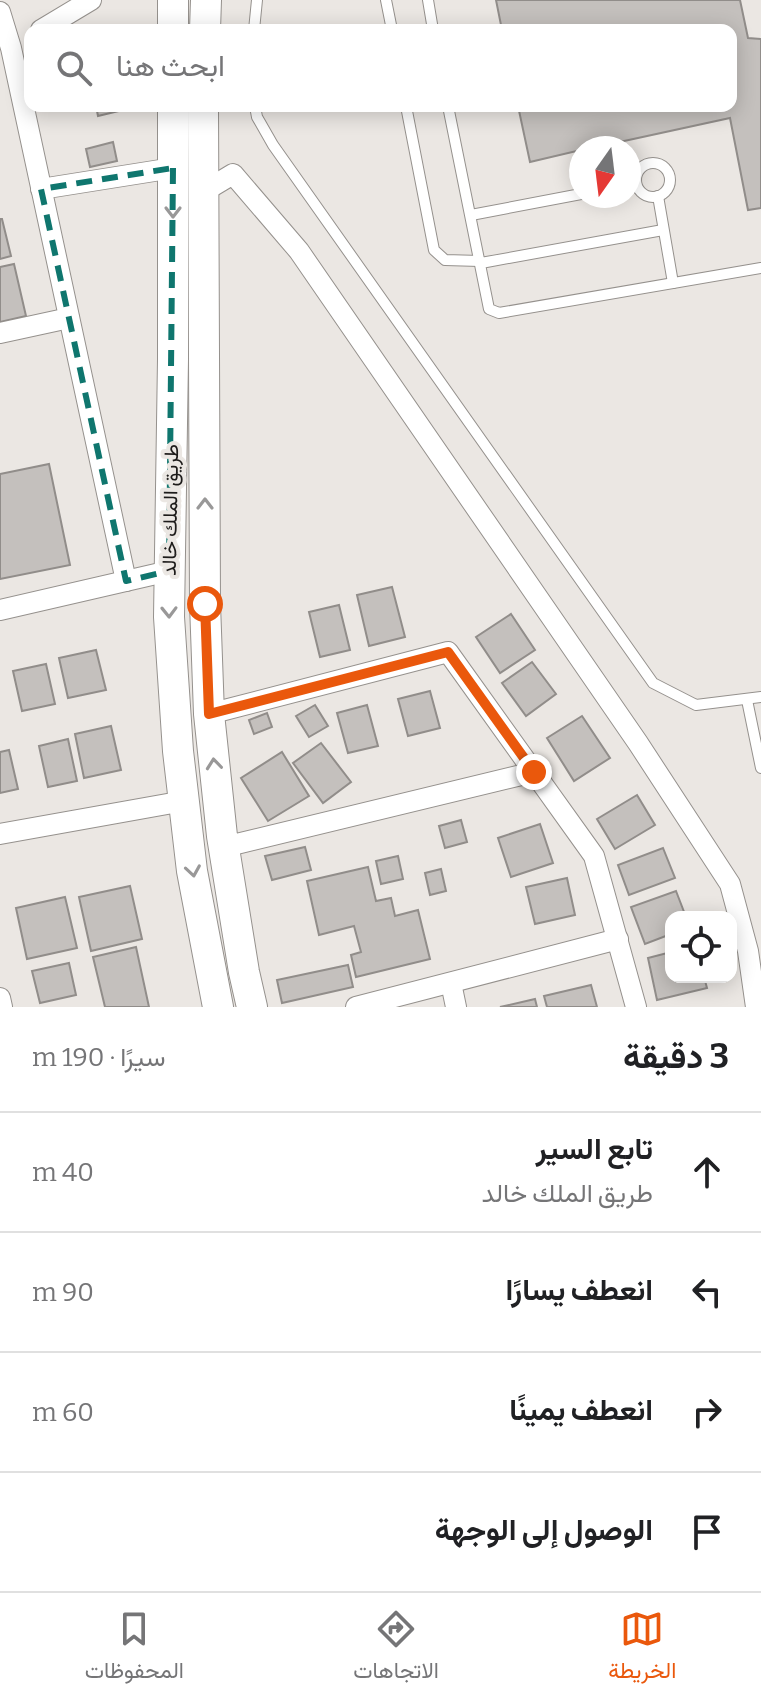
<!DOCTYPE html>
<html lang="ar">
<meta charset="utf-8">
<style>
body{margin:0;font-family:Bitter,Vazirmatn,serif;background:#f6f6f6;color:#202124;direction:rtl}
.controls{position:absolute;right:24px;bottom:24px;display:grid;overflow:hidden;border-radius:16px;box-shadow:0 4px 20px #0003}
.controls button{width:72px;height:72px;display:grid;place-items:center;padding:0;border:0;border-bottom:2px solid #e0e0e0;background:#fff;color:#202124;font:40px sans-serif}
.compass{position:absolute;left:569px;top:136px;width:72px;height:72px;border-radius:50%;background:#fff;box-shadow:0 4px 20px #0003;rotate:194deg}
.stop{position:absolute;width:24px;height:24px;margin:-18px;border:6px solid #ea580c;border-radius:50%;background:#fff}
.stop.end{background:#ea580c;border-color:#fff;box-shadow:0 2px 8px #0008}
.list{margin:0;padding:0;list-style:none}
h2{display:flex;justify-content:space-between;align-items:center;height:104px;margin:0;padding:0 32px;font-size:34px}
h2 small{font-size:26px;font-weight:400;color:#757577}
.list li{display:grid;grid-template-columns:52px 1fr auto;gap:24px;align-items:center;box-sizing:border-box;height:120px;padding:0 32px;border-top:2px solid #e0e0e0}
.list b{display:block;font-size:30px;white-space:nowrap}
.list p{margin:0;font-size:26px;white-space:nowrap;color:#757577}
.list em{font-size:26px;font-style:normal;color:#757577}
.icon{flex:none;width:44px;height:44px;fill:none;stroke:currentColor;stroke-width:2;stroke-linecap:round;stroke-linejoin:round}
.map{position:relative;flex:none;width:761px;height:1007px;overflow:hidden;direction:ltr}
.search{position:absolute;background:#fff;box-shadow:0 4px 20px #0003;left:24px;right:24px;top:24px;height:88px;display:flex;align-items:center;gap:20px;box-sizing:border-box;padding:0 28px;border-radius:16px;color:#757577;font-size:30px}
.sheet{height:584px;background:#fff}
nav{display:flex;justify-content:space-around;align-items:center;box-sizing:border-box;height:112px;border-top:2px solid #e0e0e0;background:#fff;font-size:22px;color:#757577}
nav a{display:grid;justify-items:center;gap:4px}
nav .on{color:#ea580c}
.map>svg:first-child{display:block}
</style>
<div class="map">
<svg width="761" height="1007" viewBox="0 0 761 1007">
<rect width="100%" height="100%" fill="#ebe7e3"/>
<g fill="#c4c0bd" stroke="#918d8a" stroke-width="2">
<path d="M496,0H740L748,38L761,39V208L748,210L730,118L592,148H581V150L530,162L518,106H731V30H502Z"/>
<path d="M96,106H126L127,109L98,116Z"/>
<path d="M113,142L117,161L90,167L86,149Z"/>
<path d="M0,219H2L11,256L0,259Z"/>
<path d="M14,264L26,316L0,322V267Z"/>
<path d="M49,464L70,565L0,579V474Z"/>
<path d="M392,587L405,637L369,646L357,595Z"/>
<path d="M339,605L350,650L320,657L309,612Z"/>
<path d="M511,614L535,650L500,673L476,637Z"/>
<path d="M96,650L106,690L68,698L59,658Z"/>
<path d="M532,662L556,694L526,716L502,683Z"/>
<path d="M46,664L55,704L22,711L13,671Z"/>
<path d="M430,691L440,728L408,736L398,699Z"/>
<path d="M315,705L328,726L309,737L296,716Z"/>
<path d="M367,705L378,746L348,753L337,713Z"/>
<path d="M267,713L272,727L254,734L249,720Z"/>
<path d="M582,716L610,758L574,781L547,738Z"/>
<path d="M111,726L121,770L84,778L75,734Z"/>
<path d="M68,739L77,781L48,787L39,746Z"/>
<path d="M321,743L351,782L323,803L293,763Z"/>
<path d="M9,750L18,789L0,793V752Z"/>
<path d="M282,752L309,796L268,821L241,778Z"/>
<path d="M637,795L655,825L615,849L597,819Z"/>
<path d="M461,820L467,842L445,848L439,826Z"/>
<path d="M540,824L553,863L511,877L498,838Z"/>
<path d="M305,847L311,870L272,880L265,856Z"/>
<path d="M663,848L675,878L629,895L618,865Z"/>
<path d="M398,856L403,879L381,884L376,861Z"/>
<path d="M368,867L376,901L391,898L395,916L418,910L430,959L356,977L351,955L361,952L354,926L319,935L307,881Z"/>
<path d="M441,869L446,891L430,895L425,873Z"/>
<path d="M567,878L575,915L535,924L526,887Z"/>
<path d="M130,886L142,939L91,951L79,897Z"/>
<path d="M676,891L686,917H671V934L645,944L631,907Z"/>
<path d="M65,897L77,948L27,959L16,908Z"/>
<path d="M136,947L149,1007H105L93,957Z"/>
<path d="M671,952V977H704L707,988L657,1000L648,958Z"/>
<path d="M69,963L76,995L40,1003L32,971Z"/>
<path d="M348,965L353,987L282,1003L277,980Z"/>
<path d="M591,985L597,1007H547L544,996Z"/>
<path d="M535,999L537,1007H500Z"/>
</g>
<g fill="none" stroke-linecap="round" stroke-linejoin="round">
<g stroke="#95918d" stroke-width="12">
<g id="lane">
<path d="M386,0L392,30"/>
<path d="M428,0L433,30"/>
<path d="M254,30L257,0"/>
<path d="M255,106L257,117L273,145L653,683L696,705L761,697"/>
<path d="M406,106L434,250L445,260L480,261"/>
<path d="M448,106L489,309L499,313L761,268"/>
<circle cx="653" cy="180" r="17"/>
<path d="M658,196L673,283"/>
<path d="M471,215L581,194"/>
<path d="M481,263L663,230"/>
<path d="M747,700L761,768"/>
</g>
</g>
<g stroke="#95918d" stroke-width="22">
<g id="street">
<path d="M0,12L11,48L126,581"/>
<path d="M41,30L91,0"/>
<path d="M41,189L173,168"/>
<path d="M203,192L233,174L299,251L638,743L730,884L748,951L756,1007"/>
<path d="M0,333L69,318"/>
<path d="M0,610L169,571"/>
<path d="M209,714L448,652L594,856L636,1007"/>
<path d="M0,834L184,801"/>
<path d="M224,847L534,772"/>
<path d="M451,983L456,1007"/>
<path d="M0,998L2,1007"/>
<path d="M356,1007L618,939"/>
</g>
</g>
<g stroke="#95918d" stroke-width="32">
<g id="secondary">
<path d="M173,30V0"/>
<path d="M205,30L206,0"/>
<path d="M173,106V359L169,617L178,751L192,871L218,1007"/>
<path d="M203,106L205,604L209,714L222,836L244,972L252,1007"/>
</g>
</g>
<use href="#lane" stroke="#fff" stroke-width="10"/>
<use href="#street" stroke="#fff" stroke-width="20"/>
<use href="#secondary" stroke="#fff" stroke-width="30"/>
</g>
<defs><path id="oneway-chevron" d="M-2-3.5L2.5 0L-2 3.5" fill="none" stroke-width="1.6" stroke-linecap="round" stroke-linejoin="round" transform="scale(2)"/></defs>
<g stroke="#999898">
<use href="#oneway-chevron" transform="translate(173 212) rotate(90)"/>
<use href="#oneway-chevron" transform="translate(205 504) rotate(-90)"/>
<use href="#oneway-chevron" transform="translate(169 612) rotate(89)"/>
<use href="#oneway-chevron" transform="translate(214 764) rotate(-96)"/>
<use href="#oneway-chevron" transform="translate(193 871) rotate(81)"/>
</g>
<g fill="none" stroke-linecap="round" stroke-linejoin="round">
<path stroke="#ea580c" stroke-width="10" d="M205,604L209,714L448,652L534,772"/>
</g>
<path fill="none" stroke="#0f766e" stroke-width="6" stroke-dasharray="16 10" stroke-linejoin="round" d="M173,168L169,571L126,581L41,189Z"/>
<g text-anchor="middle" stroke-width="8" stroke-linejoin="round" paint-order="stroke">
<g font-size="20" fill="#1d1b1a" stroke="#ebe7e3">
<text transform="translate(170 510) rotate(-89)" y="7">طريق الملك خالد</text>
</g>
</g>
</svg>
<div class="controls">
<button><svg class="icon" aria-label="locate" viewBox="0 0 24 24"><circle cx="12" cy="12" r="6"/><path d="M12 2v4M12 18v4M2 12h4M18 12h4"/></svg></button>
</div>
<svg class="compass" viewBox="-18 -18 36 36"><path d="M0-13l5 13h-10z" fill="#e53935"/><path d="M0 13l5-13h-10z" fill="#757577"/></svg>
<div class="stop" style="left:205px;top:604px"></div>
<div class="stop end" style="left:534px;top:772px"></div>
<div class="search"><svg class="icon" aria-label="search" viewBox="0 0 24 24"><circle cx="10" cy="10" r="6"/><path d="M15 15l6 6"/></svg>ابحث هنا</div>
</div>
<section class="sheet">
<h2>3 دقيقة<small>سيرًا · 190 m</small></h2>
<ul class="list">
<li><svg class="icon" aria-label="ahead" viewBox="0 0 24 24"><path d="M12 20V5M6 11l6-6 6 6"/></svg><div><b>تابع السير</b><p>طريق الملك خالد</p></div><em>40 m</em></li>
<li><svg class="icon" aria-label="left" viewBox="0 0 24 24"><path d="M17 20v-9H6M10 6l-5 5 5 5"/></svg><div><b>انعطف يسارًا</b></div><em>90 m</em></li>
<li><svg class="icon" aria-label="right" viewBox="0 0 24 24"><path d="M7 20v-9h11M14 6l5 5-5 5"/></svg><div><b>انعطف يمينًا</b></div><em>60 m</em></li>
<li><svg class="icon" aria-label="arrive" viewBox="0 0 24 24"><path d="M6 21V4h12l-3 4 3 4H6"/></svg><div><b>الوصول إلى الوجهة</b></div></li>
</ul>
</section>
<nav>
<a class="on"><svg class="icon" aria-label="map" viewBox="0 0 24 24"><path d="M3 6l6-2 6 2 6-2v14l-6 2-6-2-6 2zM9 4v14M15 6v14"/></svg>الخريطة</a>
<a><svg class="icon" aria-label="directions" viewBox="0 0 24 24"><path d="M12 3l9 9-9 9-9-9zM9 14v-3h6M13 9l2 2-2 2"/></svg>الاتجاهات</a>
<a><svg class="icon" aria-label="saved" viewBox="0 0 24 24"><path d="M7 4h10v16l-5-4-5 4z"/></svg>المحفوظات</a>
</nav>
